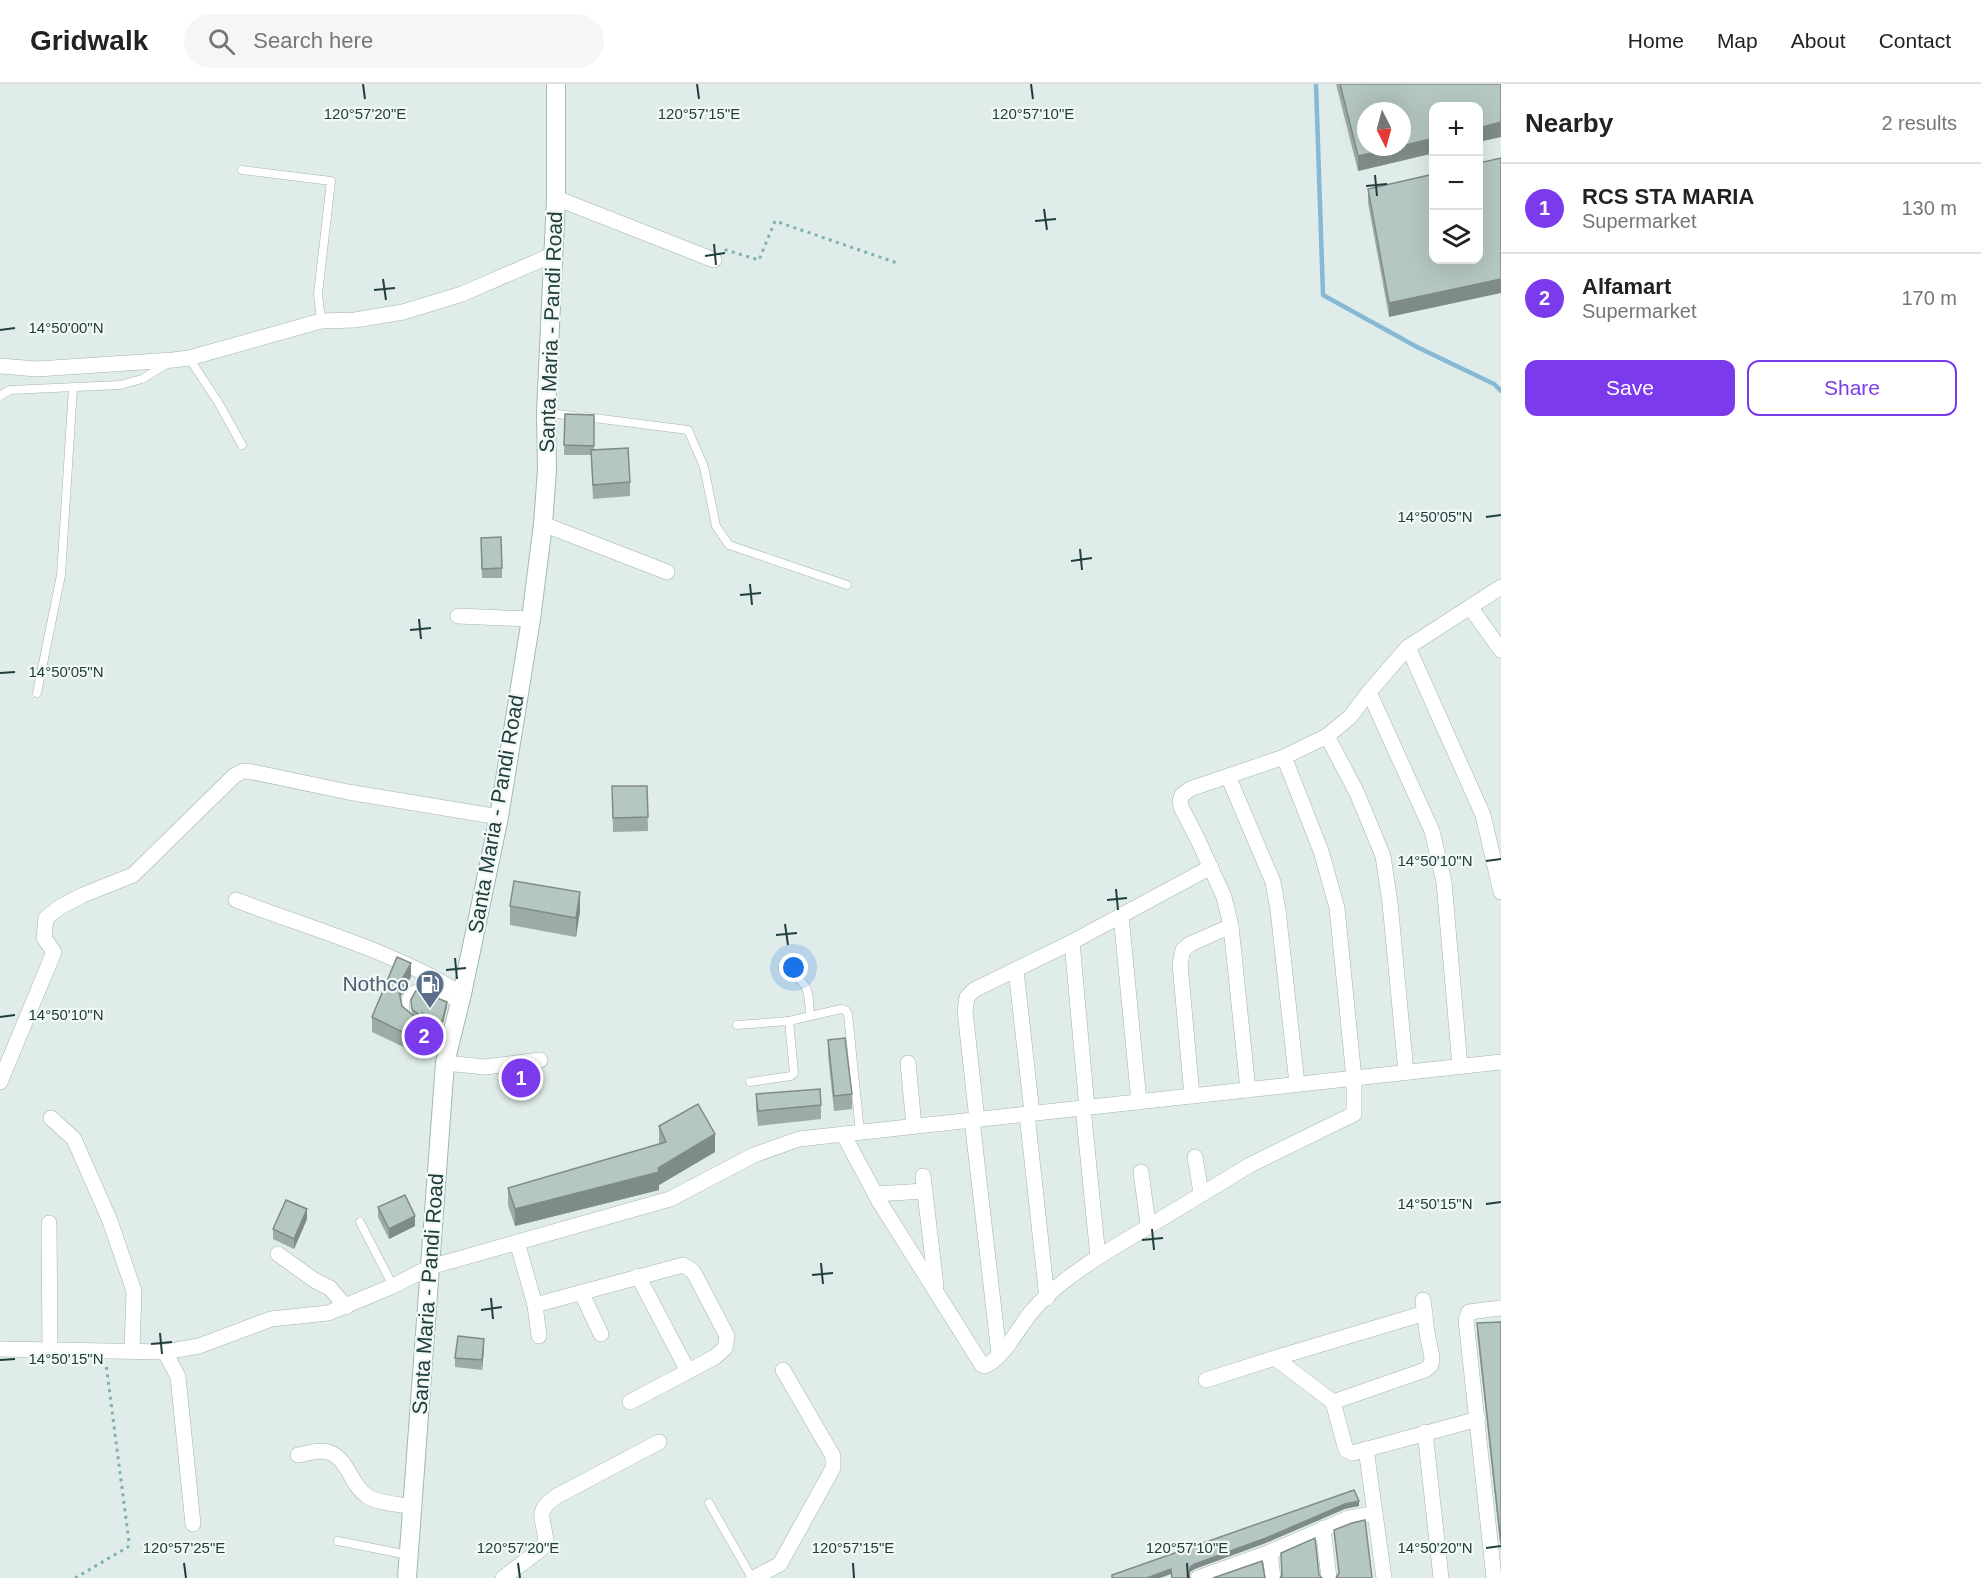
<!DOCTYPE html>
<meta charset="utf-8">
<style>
body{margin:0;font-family:Arial,sans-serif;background:#f6f6f6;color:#222}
.controls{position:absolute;right:18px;top:18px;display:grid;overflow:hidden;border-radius:12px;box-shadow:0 6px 24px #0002}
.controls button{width:54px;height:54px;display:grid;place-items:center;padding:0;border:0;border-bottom:2px solid #e0e0e0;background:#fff;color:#222;font:30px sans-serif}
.compass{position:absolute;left:1357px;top:18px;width:54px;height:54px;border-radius:50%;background:#fff;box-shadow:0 6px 24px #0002;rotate:174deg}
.you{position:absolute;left:794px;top:884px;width:21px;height:21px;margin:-15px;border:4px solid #fff;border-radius:50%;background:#1a73e8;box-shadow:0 0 0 9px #1a73e833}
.badge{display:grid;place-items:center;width:39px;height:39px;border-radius:50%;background:#7c3aed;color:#fff;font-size:20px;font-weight:700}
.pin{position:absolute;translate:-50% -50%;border:3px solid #fff;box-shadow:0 2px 6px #0006}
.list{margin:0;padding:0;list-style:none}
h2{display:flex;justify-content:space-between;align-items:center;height:78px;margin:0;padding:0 24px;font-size:26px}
h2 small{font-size:20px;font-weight:400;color:#767676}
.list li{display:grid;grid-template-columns:39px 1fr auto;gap:18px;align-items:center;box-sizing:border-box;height:90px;padding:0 24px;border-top:2px solid #e0e0e0}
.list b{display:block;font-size:22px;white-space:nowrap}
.list p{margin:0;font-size:20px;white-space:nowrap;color:#767676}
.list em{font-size:20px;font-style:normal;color:#767676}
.actions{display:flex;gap:12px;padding:18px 24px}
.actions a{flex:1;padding:14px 0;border:2px solid #7c3aed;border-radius:12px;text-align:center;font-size:21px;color:#7c3aed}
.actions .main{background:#7c3aed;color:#fff}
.icon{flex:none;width:33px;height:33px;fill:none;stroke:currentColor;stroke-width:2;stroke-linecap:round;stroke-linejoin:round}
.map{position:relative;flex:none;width:1501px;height:1494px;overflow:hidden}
header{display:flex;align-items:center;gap:36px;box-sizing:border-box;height:84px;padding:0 30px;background:#fff;border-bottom:2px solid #e0e0e0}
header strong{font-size:28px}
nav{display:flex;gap:33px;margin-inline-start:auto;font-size:21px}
.search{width:420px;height:54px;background:#f6f6f6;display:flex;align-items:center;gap:15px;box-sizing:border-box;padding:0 21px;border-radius:33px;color:#767676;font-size:22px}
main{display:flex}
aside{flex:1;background:#fff}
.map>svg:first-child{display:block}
</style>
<header>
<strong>Gridwalk</strong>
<div class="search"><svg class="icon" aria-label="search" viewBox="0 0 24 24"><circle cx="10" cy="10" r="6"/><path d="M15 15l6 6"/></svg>Search here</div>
<nav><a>Home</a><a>Map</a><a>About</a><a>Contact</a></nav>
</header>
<main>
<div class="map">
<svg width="1501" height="1494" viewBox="0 0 1501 1494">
<rect width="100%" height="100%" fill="#e0ece9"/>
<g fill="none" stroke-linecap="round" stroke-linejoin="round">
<path stroke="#85b9d5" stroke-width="4.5" d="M1316,0L1323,211L1417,263L1494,300L1501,307"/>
<g stroke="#a3b4b1" stroke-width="9">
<g id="service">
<path d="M242,86L331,97L318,210L321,237"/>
<path d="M189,274L218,318L242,361"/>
<path d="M0,312L10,306L120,301L142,295L167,280"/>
<path d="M548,329L574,332"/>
<path d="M586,333L688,346L704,383L716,442L729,461L847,501"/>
<path d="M37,609L61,491L73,304"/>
<path d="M783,884C808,897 809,905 810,932"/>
<path d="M737,941L789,937L841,925L845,926L848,930L860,1048"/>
<path d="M448,963L407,934C404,927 404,922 406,915C416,891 444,913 459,921"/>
<path d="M750,998L791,992L794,989L789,937"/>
<path d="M360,1138L393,1202"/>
<path d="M709,1419L752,1494"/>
<path d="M338,1457L408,1471"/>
</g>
</g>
<g stroke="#a3b4b1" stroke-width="16">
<g id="minor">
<path d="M556,114L714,176"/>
<path d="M0,282L37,285L173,276L189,274L321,237L355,236L403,228L462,210L552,171"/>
<path d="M543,440L667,488"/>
<path d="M1470,523L1501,566"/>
<path d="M458,532L531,535"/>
<path d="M1408,563L1483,731L1501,808"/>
<path d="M1369,608L1432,747L1444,798L1460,982"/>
<path d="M1327,652L1357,709L1383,772L1390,819L1406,988"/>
<path d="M1228,692L1273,798L1278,826L1297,1000"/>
<path d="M236,816C312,845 393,867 462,910"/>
<path d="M1121,831L1139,1018"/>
<path d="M1072,858L1087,1024"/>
<path d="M1016,886L1032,1029"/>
<path d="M445,979L485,983L540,976"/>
<path d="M908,979L914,1042"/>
<path d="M0,998L54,868L44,854L46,834L60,823L83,811L133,791L234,692L243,687L253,688L348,708L499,733"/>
<path d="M1248,1006L1231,842L1224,813L1198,756L1181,723L1180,717L1182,711L1190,705L1284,673L1327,652L1350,633L1369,608L1408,563L1501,503"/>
<path d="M1192,1012L1180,880L1183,866L1190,860L1231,842"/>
<path d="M1083,1024L1098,1173"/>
<path d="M1027,1030L1047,1214"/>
<path d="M51,1034L74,1055L110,1137L134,1207L132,1266"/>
<path d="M972,1036L999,1270"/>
<path d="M977,1036L965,927L967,913L974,906L1072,858L1211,783"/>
<path d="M843,1050L879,1117L982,1281L985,1282C1005,1273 1019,1242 1033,1226C1051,1205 1076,1188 1098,1173L1250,1081L1354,1030V994L1337,824L1321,767L1284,673"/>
<path d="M1195,1073L1201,1109"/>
<path d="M1141,1088L1148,1141"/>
<path d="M923,1092L936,1202"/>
<path d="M875,1110L925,1107"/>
<path d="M49,1139L50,1265"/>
<path d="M517,1158L535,1221L539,1252"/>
<path d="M278,1170L314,1196L330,1204L346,1223"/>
<path d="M638,1192L688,1287"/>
<path d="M581,1208L601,1250"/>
<path d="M535,1221L683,1181L693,1187L727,1252L725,1264L715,1273L630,1318"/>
<path d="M0,1265L165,1268L199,1262L271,1235L328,1229L393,1202L430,1183L670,1115L754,1071L799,1055L1501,978"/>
<path d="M165,1268L178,1293L193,1440"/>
<path d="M1275,1274L1425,1229"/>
<path d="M1206,1296L1275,1274L1333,1318L1346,1366L1353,1369L1478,1335"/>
<path d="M1333,1318L1425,1286L1431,1281L1432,1273L1427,1249L1423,1216"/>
<path d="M1425,1348L1441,1494"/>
<path d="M1366,1365L1384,1494"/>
<path d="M298,1371C305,1370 314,1367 321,1367C348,1368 348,1399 367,1412C380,1420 399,1420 414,1423"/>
<path d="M1323,1444L1329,1494"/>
<path d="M1270,1468L1273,1494"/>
<path d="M503,1494L541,1465L546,1456C543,1432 534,1428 557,1412L659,1358"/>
<path d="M754,1494L780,1480L833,1384V1372L783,1286"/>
<path d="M1198,1494L1270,1468L1349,1434L1375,1429"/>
<path d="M1494,1494L1466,1236L1469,1228L1501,1224"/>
</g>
</g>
<g stroke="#9eb9b4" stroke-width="20">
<path id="secondary" d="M407,1494L445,979L462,910L499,733L531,535L543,440L547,386L546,328L556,114V0"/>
</g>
<g stroke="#7fb2ac" stroke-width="3" stroke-dasharray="3 4.5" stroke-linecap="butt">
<path d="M725,167L726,166L759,176L775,137L900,180"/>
<path d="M75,1494L128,1463L129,1458L106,1280"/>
</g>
<use href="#service" stroke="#fff" stroke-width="8"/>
<use href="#minor" stroke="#fff" stroke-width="15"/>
<use href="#secondary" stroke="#fff" stroke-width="18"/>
</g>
<g fill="#9caba8">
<path d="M1336,0H1501L1434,22V69L1358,87Z"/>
<path d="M1501,74L1389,233L1368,119V105Z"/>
<path d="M565,330L594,331V366L630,398V412L593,415L591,371H564Z"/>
<path d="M481,454L502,484V494H482Z"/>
<path d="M612,702H647L648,747L613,748Z"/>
<path d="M510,822L580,827L576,853L510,841Z"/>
<path d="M411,893L400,914L402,922L416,948L410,966L372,948V933Z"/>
<path d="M411,916L447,923L442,943L422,934L421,937L412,930Z"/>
<path d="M828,956L852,1010V1025L834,1027L828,971Z"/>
<path d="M756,1010L821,1021V1035L758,1042L756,1025Z"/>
<path d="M659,1042L715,1068L659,1101V1106L515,1142L508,1121V1104L659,1060Z"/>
<path d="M378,1123L415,1142L389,1155L378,1133Z"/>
<path d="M307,1135L294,1165L273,1155V1145Z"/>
<path d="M1501,1238V1468L1477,1248V1239Z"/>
<path d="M484,1265L482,1286L455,1283V1274Z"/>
</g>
<g fill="#7f8b88">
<path d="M1501,38V53L1479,58V44Z"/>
<path d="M1434,54V69L1358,87V72L1397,63H1402V62Z"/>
<path d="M1501,195V209L1389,233V219Z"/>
<path d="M580,808V827L576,853V834Z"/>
<path d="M411,879V893L400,913L399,922V908L400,899Z"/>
<path d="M447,918V923L442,943V938Z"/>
<path d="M416,934V948L410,966V952Z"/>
<path d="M715,1050V1068L659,1101V1106L515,1142V1125L658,1084Z"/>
<path d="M307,1125V1135L294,1165V1155Z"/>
<path d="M415,1132V1142L389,1155V1145Z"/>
<path d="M484,1255V1265L482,1286V1276Z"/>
<path d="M1359,1417V1422L1345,1425L1266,1459L1195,1485L1190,1488L1189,1494L1190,1483L1195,1480L1345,1420Z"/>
<path d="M1171,1485V1490L1160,1494H1147Z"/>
</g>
<g fill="#b5c7c3" stroke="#7f8b88" stroke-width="1.5">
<path d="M1340,0H1501V38L1479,44V22H1434V54L1402,62V27H1366V63H1397L1358,72Z"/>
<path d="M1501,74V195L1389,219L1368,105L1434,90V176H1479V79Z"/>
<path d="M565,330L594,331V362L564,361Z"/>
<path d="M628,364L630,398L593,401L591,366Z"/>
<path d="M501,453L502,484L482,485L481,454Z"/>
<path d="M612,702H647L648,733L613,734Z"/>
<path d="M514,797L580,808L576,834L510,822Z"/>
<path d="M397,873L411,879L400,899L399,908L402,922L416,934L410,952L372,933Z"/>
<path d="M417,906L447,918L442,938L422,929L421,932L412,925L411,916L415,908Z"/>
<path d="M845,954L852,1010L834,1012L828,956Z"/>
<path d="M820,1005L821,1021L758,1027L756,1010Z"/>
<path d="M698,1020L715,1050L658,1084L659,1088L515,1125L508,1104L666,1058L659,1042Z"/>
<path d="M405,1111L415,1132L389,1145L378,1123Z"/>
<path d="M286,1116L307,1125L294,1155L273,1145Z"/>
<path d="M1501,1238V1460L1477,1239Z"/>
<path d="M458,1252L484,1255L482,1276L455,1274Z"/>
<path d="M1354,1406L1359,1417L1345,1420L1266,1454L1195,1480L1190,1483L1189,1492L1190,1494H1172L1171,1485L1147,1494H1112V1491Z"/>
<path d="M1365,1436L1372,1494H1336L1339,1489L1334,1446L1352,1439Z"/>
<path d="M1315,1454L1319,1491L1322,1494H1280L1282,1492L1281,1469Z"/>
<path d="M1262,1477L1265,1494H1213Z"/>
</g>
<path fill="none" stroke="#203e3b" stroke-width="2" d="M363,0L365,15M697,0L699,15M1031,0L1033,15M1375,91L1377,112M1366,102L1387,100M1044,125L1047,146M1035,137L1056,135M714,160L716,181M705,172L725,169M383,195L386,216M374,206L395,204M0,246L15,244M1486,433L1501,431M1080,465L1082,486M1071,477L1092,474M750,500L752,521M740,511L761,509M419,535L421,555M410,546L431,544M0,589L15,588M1486,777L1501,775M1116,805L1118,826M1107,816L1127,814M785,840L788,861M776,851L797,849M455,874L457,895M446,886L466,884M0,933L15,931M1486,1120L1501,1118M1152,1145L1154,1166M1142,1156L1163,1154M821,1179L823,1200M812,1191L833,1189M491,1214L493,1235M481,1226L502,1223M160,1249L162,1270M151,1260L172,1258M0,1276L15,1275M1486,1464L1501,1462M184,1479L186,1494M518,1479L520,1494M853,1479L854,1494M1187,1479L1188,1494"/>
<defs>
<g id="fuel-pin" transform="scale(1.5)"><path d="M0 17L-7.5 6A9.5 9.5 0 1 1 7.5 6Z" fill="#5c6f8a" stroke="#f1f8f6"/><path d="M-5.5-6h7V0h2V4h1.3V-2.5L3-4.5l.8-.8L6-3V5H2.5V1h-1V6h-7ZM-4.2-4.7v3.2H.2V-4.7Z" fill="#fff"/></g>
</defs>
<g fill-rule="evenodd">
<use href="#fuel-pin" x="430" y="900"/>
</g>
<g text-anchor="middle" stroke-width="4.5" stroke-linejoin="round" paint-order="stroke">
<g font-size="21" fill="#203e3b" stroke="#f1f8f6">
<text transform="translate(551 248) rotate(-88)" y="7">Santa Maria - Pandi Road</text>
<text transform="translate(496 730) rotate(-80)" y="7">Santa Maria - Pandi Road</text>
<text transform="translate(428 1210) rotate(-86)" y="7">Santa Maria - Pandi Road</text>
</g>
<g font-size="21" fill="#4e5e75" stroke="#f1f8f6" text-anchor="end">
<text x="409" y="907">Nothco</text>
</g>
</g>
<g font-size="15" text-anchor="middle" fill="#203e3b" stroke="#f1f8f6" stroke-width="4.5" stroke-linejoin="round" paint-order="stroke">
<text x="365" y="35">120°57'20"E</text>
<text x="699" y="35">120°57'15"E</text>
<text x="1033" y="35">120°57'10"E</text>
<text x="66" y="249">14°50'00"N</text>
<text x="1435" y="438">14°50'05"N</text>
<text x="66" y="593">14°50'05"N</text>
<text x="1435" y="782">14°50'10"N</text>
<text x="66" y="936">14°50'10"N</text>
<text x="1435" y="1125">14°50'15"N</text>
<text x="66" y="1280">14°50'15"N</text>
<text x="1435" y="1469">14°50'20"N</text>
<text x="184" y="1469">120°57'25"E</text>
<text x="518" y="1469">120°57'20"E</text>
<text x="853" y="1469">120°57'15"E</text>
<text x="1187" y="1469">120°57'10"E</text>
</g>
</svg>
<div class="controls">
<button>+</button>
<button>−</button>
<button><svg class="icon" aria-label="layers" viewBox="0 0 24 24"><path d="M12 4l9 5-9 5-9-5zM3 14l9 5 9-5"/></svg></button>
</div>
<svg class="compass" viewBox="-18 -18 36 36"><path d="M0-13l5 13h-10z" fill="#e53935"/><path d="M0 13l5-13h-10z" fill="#767676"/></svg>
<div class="you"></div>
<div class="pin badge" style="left:521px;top:994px">1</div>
<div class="pin badge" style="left:424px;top:952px">2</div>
</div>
<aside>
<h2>Nearby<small>2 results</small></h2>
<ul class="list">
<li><span class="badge">1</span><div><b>RCS STA MARIA</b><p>Supermarket</p></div><em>130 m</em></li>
<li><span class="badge">2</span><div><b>Alfamart</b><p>Supermarket</p></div><em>170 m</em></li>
</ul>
<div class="actions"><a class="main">Save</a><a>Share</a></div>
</aside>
</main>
